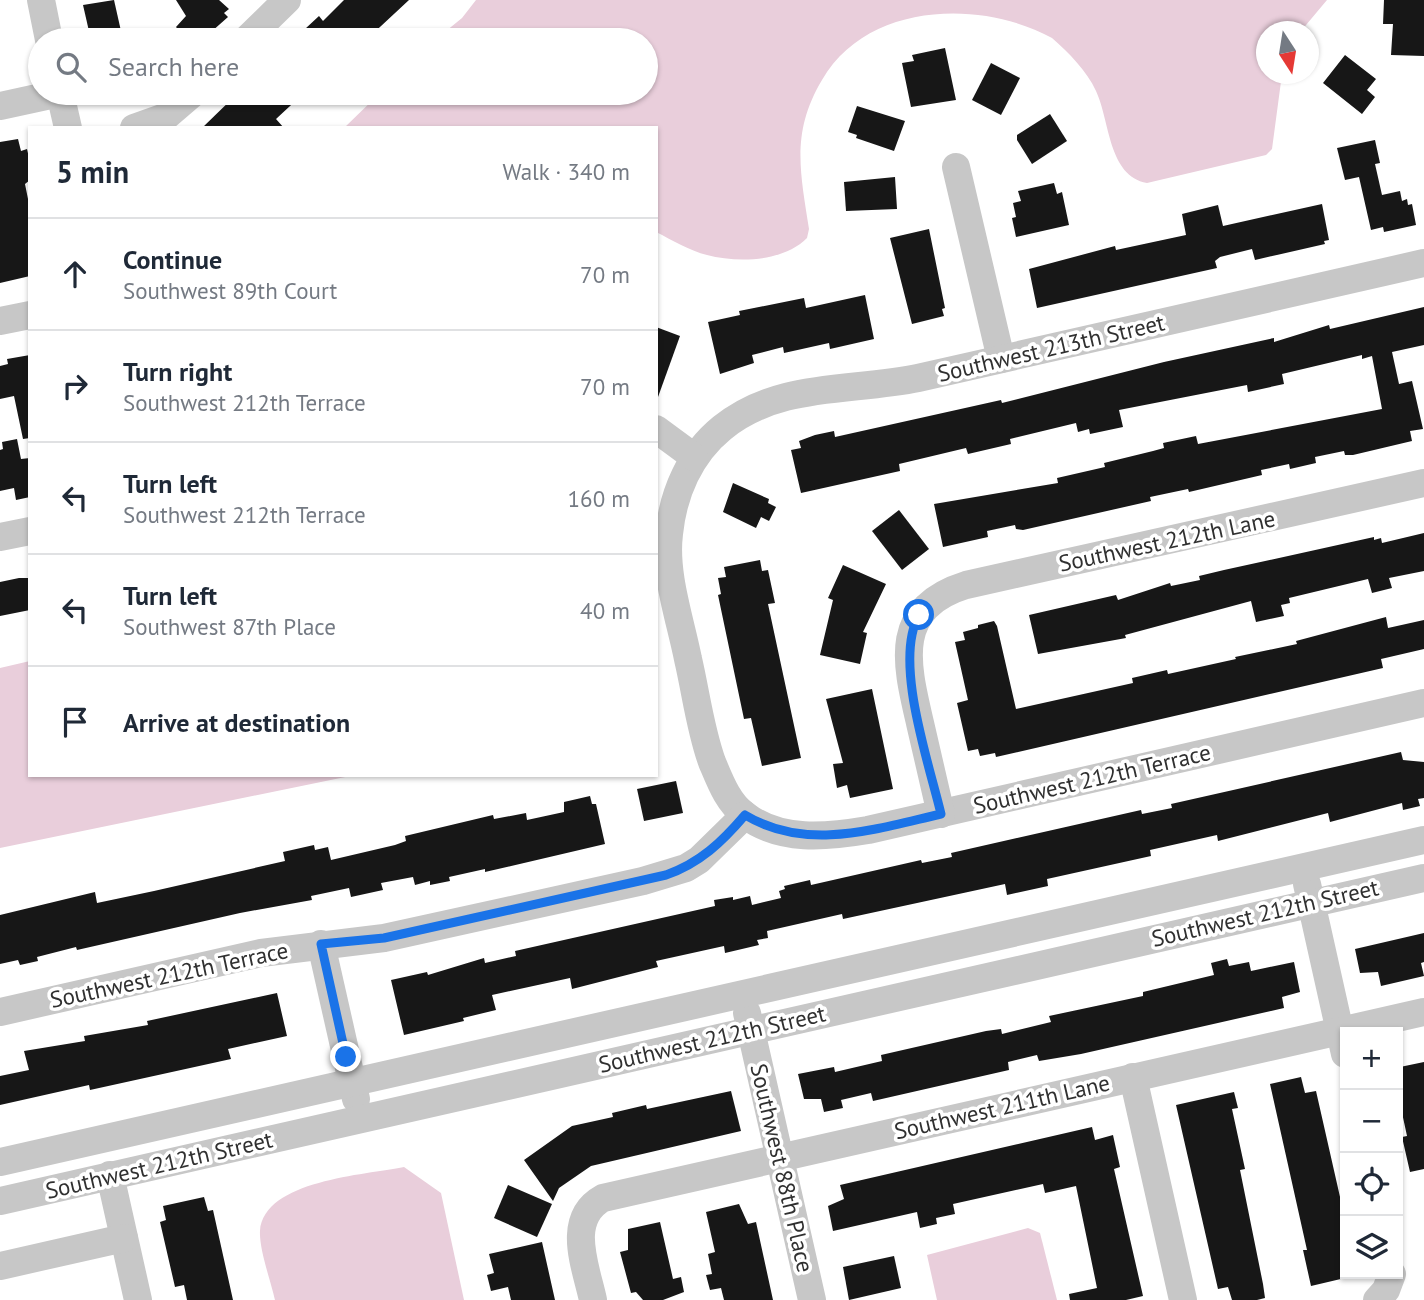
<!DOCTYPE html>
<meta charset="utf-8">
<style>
body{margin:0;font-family:"PT Sans",sans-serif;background:#f6f6f7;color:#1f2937}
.controls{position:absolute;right:21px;bottom:21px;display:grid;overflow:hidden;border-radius:0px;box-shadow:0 2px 5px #0004}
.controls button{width:63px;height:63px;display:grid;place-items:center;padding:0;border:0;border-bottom:2px solid #e0e1e3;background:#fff;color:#1f2937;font:35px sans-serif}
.compass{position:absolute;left:1256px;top:21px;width:63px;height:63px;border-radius:50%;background:#fff;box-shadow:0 2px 5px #0004;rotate:168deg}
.stop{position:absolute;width:21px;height:21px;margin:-16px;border:5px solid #1a73e8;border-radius:50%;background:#fff}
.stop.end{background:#1a73e8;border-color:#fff;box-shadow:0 2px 7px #0008}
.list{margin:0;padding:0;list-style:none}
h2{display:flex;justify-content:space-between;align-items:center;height:91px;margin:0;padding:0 28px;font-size:30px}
h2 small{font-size:23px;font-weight:400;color:#747a83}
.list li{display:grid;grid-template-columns:46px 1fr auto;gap:21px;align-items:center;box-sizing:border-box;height:112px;padding:0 28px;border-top:2px solid #e0e1e3}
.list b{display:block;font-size:26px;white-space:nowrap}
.list p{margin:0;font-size:23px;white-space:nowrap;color:#747a83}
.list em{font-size:23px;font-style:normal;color:#747a83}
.icon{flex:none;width:38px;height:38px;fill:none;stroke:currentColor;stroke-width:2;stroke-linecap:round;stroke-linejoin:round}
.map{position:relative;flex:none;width:1424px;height:1300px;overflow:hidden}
.search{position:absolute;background:#fff;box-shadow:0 2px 5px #0004;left:28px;top:28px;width:630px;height:77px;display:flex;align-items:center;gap:18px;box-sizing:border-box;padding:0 24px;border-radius:38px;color:#747a83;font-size:26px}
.panel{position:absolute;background:#fff;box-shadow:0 2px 5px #0004;left:28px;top:126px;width:630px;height:651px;border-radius:0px}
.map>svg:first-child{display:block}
</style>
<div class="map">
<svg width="1424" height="1300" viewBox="0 0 1424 1300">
<rect width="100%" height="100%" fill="#fff"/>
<g fill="#e9cedb">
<path d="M476,0H1327L1301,31L1266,32V74H1282L1272,149L1266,155L1147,183C1108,176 1110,121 1096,91C1087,71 1069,53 1052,38C983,0 868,1 822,80C791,132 800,171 809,229L807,238C783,262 738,263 707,255C690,251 672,240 656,232V128H344L380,93H646V40H435L462,18Z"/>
<path d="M30,661V775H355L0,848V668Z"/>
<path d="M404,1167L441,1193L464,1300H275C271,1282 259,1249 260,1231C264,1180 365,1175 404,1167Z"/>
<path d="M1028,1228L1040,1233L1057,1300H937L927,1255Z"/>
</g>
<g fill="#171717">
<path d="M114,0L123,40H91L83,5Z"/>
<path d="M176,0H219L229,9L224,13L228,17L202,40H187L176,27L186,16Z"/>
<path d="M344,0H409L366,40H316L305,29L319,16L323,21Z"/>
<path d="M1384,0H1424V56L1391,55L1393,24H1383Z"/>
<path d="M945,48L956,100L911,107L902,63L914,61L912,55Z"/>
<path d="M1345,55L1376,79L1367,90L1375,97L1362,114L1323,83Z"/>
<path d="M991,63L1020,78L1001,115L972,100Z"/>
<path d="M238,93H304L276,119L284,128H202Z"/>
<path d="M857,106L905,121L894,151L856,138L857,135L848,132Z"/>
<path d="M1050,114L1067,141L1032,164L1017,140V135Z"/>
<path d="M18,139L21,151L27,149L30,162V180L25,184L30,209V276L0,283V142Z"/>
<path d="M1375,140L1380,163L1375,164L1382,195L1400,191L1402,201L1407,199L1408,205L1412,204L1416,225L1384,232L1383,227L1371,230L1359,177L1345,180L1337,148Z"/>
<path d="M895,177L897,209L846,211L844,182Z"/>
<path d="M1054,183L1057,194L1062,192L1069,225L1016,237L1012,218L1016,217L1013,203L1021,201L1018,191Z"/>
<path d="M1322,204L1329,240L1324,241L1325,244L1255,260L1252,249L1220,257L1215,261L1217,268L1037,308L1029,269L1115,246L1116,250L1186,235L1182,214L1218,205L1223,226Z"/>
<path d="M929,229L945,308L942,309L944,316L912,324L890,238Z"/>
<path d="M865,295L874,339L830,349L829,343L784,353L783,347L752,355L754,363L720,374L708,322L740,315L739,311L804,298L806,308Z"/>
<path d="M1424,307V345L1392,352L1399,384L1412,381L1423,429L1410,431L1412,441L1353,455H1345L1344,451L1315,457L1316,463L1290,469L1289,464L1261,470L1262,475L1189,492L1188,489L1150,497L1151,501L1023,530L1016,529L1015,525L987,531L988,537L943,547L934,504L1058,483L1057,478L1105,467L1104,463L1153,451L1164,448L1163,443L1196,436L1198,444L1382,409L1372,356L1362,359V355L1282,374L1284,384L1248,392L1247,385L1119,410L1123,427L1090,434L1089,429L1078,432L1076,423L1010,439L1011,444L968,454L966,448L899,464L900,471L801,493L791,450L801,448L799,441L815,435L834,431L835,437L1001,400L1002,403L1164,362L1274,338V342L1329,325L1330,329Z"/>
<path d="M656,327L680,336L658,397L656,396Z"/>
<path d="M30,355V438L23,439L14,396L0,399V366L8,364L7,359Z"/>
<path d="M17,439L21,459L30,458V497L16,500L14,488L0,491V450L3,449L2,442Z"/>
<path d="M733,483L769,499L768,503L776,507L769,521L761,517L756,528L723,512Z"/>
<path d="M899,510L929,549L902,570L872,531Z"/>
<path d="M1424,533V571L1389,578L1392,588L1372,593L1368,579L1289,598L1290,603L1281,605L1284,616L1256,622L1251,601L1125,635L1126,638L1038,654L1029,615L1116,595L1118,600L1170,583L1171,586L1200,580L1199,576L1224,570L1374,537V540L1381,538L1382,543Z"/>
<path d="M760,560L762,571L768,570L775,603L768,604L801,758L762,766L751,718L744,719L718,595L721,594L718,578L726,577L724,567Z"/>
<path d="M843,565L886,584L863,632L867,633L860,664L820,655L833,600L828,598Z"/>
<path d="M19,578H30V610L0,616V582Z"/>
<path d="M1386,617L1388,628L1424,620V649L1381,659L1383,668L996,757L995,753L980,756L978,749L968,751L957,703L968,700L955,642L965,640L963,632L978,628V625L994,621L997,626L1016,709L1133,683L1132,678L1167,670L1168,674L1236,659L1235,657L1297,644L1296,641Z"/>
<path d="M872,689L893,789L850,798L847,785L837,788L833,764L843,763L826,699Z"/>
<path d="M1401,752L1403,760L1424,762V798L1418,799L1420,806L1403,810L1402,803L1330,822L1328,813L1218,841L1217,835L1150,850L1151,856L1047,879L1048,886L1007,895L1005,884L843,919L842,914L767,931L768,938L757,940L759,945L725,953L724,946L656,961L658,967L572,989L570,978L492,995L496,1010L463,1018L464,1021L404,1035L391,980L427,972L428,975L484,958L485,963L516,956L515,951L715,906L714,900L733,897V900L750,896L752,905L781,898L779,891L785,889L784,886L810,880L811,885L921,860L922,863L952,857L951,853L1141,810L1142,814L1172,808L1171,804Z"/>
<path d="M676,781L683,813L644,821L637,789Z"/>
<path d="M590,796L592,804H596L605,844L485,872V869L449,877L450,881L430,885V881L415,885L413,877L381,883L383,890L351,897L349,888L311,896L312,900L240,913L77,950L76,947L37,957L38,961L20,965L18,960L0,964V915L95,892L97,903L154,891L285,861L283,852L314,845L315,850L328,847L331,860L395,845L406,841L405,836L493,815L494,819L526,813L527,820L564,812V802Z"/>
<path d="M1424,933V962L1421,963L1424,976L1381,986L1378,972L1360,973L1355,949Z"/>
<path d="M1227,959L1229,966L1249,962L1251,971L1294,962L1300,992L1282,997L1284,1008L1081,1054L1039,1061L1037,1055L1008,1062L1009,1070L873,1101L871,1093L841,1100L843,1108L824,1112L821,1099H804L798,1074L834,1067L835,1072L882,1061L881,1055L986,1031L1001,1029L1002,1034L1051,1022L1049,1016L1143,996V992L1214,975L1211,963Z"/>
<path d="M277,993L287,1036L228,1049L231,1059L90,1090L89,1085L0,1105V1076L29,1070L24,1051L85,1041L84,1036L148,1025L147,1021Z"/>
<path d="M1424,1062V1169L1410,1172L1402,1137L1407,1136L1398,1094V1072L1400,1067Z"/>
<path d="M1301,1077L1305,1093L1316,1091L1345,1219V1278L1311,1286L1303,1250H1307L1270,1084Z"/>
<path d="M731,1091L741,1131L591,1166L559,1188L553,1201L524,1160L572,1126L613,1117L612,1113L646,1105L647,1109Z"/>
<path d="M1234,1092L1238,1108L1232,1109L1245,1169L1240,1170L1263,1284L1265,1298L1257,1300H1232L1228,1287L1218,1289L1176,1105Z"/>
<path d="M1092,1127L1095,1140L1113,1135L1120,1167L1114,1169L1143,1296L1126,1300H1070L1069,1294L1097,1288L1076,1186L1045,1193L1043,1184L953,1204L955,1214L936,1218L937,1224L920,1228L917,1212L833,1231L828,1206L844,1199L840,1185Z"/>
<path d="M508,1185L552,1204L537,1237L494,1218Z"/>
<path d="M204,1197L208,1211L213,1210L233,1300H187L184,1285L175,1287L160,1222L166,1220L163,1206Z"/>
<path d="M739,1204L748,1224L756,1222L773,1300H724L721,1288L710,1290L706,1275L712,1274L708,1254L715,1252L706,1212Z"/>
<path d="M660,1222L673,1279L681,1277L684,1292L663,1300H643L636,1292L631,1293L620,1252L628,1250V1229Z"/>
<path d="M542,1242L555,1300H511L508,1287L491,1291L487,1275L494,1273L489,1254Z"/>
<path d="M894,1256L901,1288L849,1300L843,1267Z"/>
</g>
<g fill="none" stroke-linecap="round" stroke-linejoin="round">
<g stroke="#c7c7c7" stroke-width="28">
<path d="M41,0L49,40"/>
<path d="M246,40L287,0"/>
<path d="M60,93L68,128"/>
<path d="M0,106L60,93"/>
<path d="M134,128L165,117L193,93"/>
<path d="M956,167L1001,359"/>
<path d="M1424,263L918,378C850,392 779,382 722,428C690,454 673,493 669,534C664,574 680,619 688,659C696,693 700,729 712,762C720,781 728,803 745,815C780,842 827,837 868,830L1424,703"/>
<path d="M0,321L30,315"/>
<path d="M656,429L694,457"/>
<path d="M0,537L30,531"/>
<path d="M941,814C934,784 927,754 920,723C906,663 892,608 966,585L1424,483"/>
<path d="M1307,884L1345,1054"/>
<path d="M321,944L356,1099"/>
<path d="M0,1012L261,953L384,938L643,881L686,868L699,860L745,815"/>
<path d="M747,1013L812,1300"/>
<path d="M1133,1077L1183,1300"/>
<path d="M0,1162L1424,840"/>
<path d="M110,1175L138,1300"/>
<path d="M0,1201L1424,878"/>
<path d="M0,1266L124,1238"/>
<path d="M593,1300C586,1267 565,1219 603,1198L1424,1012"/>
<path d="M1377,1300L1386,1290L1392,1274"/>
</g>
</g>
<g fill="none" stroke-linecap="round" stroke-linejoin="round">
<path stroke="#1a73e8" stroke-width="9" d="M346,1057L321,944L384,938L666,875C700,863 722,842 745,815C807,852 875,829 941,814C929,763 893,661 919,615"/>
</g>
<g text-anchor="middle" stroke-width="7" stroke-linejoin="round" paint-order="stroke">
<g font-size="23" fill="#303030" stroke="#fff">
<text transform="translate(1051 348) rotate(-13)" y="8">Southwest 213th Street</text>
<text transform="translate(1167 541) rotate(-12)" y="8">Southwest 212th Lane</text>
<text transform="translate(1092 779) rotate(-13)" y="8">Southwest 212th Terrace</text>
<text transform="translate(1265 913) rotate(-13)" y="8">Southwest 212th Street</text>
<text transform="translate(169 975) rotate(-12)" y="8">Southwest 212th Terrace</text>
<text transform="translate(712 1039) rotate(-13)" y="8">Southwest 212th Street</text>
<text transform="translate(1002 1107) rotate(-13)" y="8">Southwest 211th Lane</text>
<text transform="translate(159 1165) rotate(-13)" y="8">Southwest 212th Street</text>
<text transform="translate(782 1168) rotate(77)" y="8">Southwest 88th Place</text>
</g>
</g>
</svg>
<div class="controls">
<button>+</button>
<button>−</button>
<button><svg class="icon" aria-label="locate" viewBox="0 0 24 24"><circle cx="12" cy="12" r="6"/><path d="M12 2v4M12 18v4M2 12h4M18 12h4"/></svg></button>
<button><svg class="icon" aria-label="layers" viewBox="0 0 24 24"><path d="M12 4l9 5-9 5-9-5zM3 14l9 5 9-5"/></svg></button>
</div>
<svg class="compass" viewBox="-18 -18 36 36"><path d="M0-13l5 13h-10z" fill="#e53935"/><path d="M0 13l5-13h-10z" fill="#747a83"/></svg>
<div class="stop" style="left:919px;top:615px"></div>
<div class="stop end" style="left:346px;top:1057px"></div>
<div class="search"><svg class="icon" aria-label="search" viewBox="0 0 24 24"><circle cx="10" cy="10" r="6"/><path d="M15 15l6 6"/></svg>Search here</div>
<section class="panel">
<h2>5 min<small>Walk · 340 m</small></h2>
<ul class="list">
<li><svg class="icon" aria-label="ahead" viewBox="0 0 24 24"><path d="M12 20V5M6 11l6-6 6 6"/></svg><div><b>Continue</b><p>Southwest 89th Court</p></div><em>70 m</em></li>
<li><svg class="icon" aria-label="right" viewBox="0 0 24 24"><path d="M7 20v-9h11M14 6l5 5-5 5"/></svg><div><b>Turn right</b><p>Southwest 212th Terrace</p></div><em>70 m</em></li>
<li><svg class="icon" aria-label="left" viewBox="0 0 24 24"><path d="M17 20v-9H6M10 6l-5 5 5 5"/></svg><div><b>Turn left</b><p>Southwest 212th Terrace</p></div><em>160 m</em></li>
<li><svg class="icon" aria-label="left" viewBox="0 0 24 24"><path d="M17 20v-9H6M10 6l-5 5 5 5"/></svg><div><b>Turn left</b><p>Southwest 87th Place</p></div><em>40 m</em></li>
<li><svg class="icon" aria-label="arrive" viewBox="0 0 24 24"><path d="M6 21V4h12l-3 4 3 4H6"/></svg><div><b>Arrive at destination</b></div></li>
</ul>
</section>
</div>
